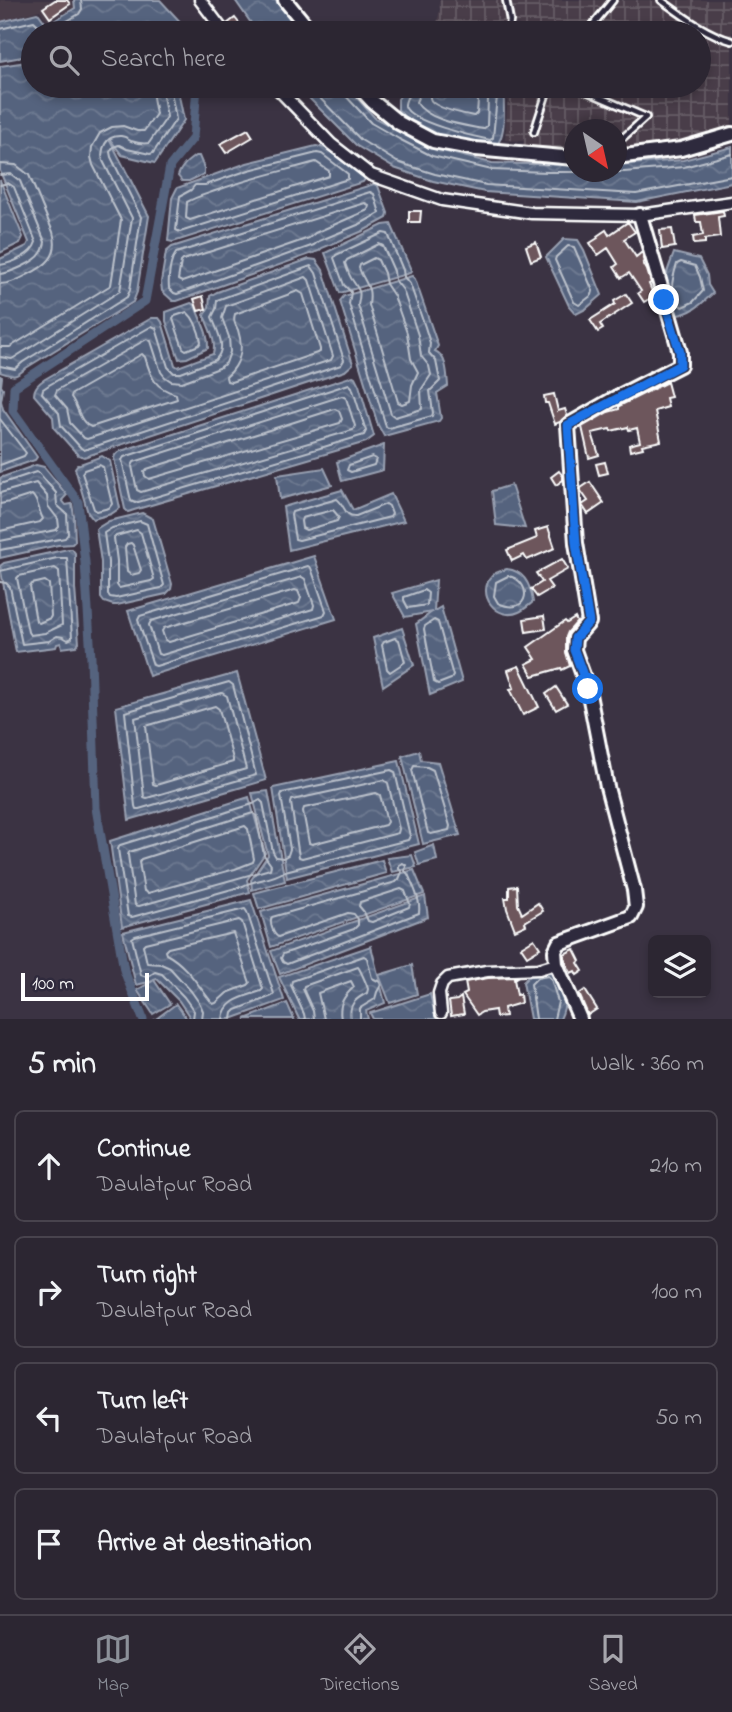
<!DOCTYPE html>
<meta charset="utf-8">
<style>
body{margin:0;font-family:"Indie Flower",sans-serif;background:#342e3a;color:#f1f3f6}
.controls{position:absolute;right:21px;bottom:21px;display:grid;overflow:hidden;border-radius:10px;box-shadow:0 4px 10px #0003}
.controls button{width:63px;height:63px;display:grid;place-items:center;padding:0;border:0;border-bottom:2px solid #48434d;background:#2c2632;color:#f1f3f6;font:35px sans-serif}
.compass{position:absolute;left:564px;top:119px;width:63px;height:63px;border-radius:50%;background:#2c2632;box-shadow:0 4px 10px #0003;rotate:146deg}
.scale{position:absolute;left:21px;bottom:18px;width:128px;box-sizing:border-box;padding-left:7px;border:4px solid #fff;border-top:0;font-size:19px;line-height:24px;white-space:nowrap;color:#fff;-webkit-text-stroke:5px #2f2a3d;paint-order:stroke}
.stop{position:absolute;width:21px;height:21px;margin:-16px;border:5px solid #1a73e8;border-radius:50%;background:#fff}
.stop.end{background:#1a73e8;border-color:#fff;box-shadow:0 2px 7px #0008}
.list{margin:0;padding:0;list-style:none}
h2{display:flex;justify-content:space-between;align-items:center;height:91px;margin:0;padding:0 28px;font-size:30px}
h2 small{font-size:23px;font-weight:400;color:#a6a5ac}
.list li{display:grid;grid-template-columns:46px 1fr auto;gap:21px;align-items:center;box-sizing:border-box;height:112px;margin:0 14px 14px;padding:0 14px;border:2px solid #48434d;border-radius:10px}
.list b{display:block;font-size:26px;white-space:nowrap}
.list p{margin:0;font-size:23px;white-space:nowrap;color:#a6a5ac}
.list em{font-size:23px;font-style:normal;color:#a6a5ac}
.icon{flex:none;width:38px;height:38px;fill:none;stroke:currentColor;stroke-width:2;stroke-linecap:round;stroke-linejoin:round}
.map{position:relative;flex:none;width:732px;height:1019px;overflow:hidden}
.search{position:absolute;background:#2c2632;box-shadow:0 4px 10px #0003;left:21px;right:21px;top:21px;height:77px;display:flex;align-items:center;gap:18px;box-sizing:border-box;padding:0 24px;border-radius:38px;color:#a6a5ac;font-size:26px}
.sheet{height:595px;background:#2c2632}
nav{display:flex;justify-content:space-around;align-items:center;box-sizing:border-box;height:98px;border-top:2px solid #48434d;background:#2c2632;font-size:19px;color:#a6a5ac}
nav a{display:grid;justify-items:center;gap:4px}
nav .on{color:#8c9099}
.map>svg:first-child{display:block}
</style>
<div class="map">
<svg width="732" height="1019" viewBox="0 0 732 1019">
<defs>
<pattern id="industrial-grid" width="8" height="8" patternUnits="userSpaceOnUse" patternTransform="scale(1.75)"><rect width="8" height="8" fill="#4a3e4a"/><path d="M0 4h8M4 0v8" fill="none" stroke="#655b65"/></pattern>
<pattern id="water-waves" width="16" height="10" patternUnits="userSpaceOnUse" patternTransform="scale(1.75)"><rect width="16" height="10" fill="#55637e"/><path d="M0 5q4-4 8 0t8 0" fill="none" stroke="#6e7a91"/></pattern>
</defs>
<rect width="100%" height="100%" fill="#3b3343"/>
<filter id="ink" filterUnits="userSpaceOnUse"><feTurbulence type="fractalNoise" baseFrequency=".0143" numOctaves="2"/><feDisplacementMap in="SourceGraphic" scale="14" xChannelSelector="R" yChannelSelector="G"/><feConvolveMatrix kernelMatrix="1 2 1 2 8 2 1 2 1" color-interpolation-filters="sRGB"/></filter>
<g filter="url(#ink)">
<path fill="#4a3e4a" d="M0,0H55L43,8L50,18L58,12L59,14L63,12L62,10L69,4L67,0H71L75,8L47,21L40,10L0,21Z"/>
<path fill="url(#industrial-grid)" d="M439,0H729L732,5V129L697,140L658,148L617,151L616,130H574V154L522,149L524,141L505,140L508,94L505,86H699V33H519L520,25L512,24L510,33H435L440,9Z"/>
<g fill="url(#water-waves)" stroke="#99a1b2" stroke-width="2">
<path d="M74,0H160L186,28L184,33H33V55L0,61V22L37,13L39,14L47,25L75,8Z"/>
<path d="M235,0H275L301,33H258Z"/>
<path d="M33,61V86H177L184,120L155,163L122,155L109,138L149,216L137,292L133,302L26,368C15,378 14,377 0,372V259L27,246L29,242L0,171V66Z"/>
<path d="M299,86H346L375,118L434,149L492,163L574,165V172H616L617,165L683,160L732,147V183L637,202L485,192L433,181L394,168L357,146L310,99Z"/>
<path d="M407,86H499L504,93C503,109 507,134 496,146L487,147C457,139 420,135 398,110V99Z"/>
<path d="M316,146L326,148L363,177L365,179L363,182L173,242L168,241L172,198L177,188L247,163Z"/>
<path d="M195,156H199L204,168V174L189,181H182L178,176C181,166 188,161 195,156Z"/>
<path d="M0,180L23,237L20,243L0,253Z"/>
<path d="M374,184L378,186L388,213L387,218L363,231L322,248L319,251L177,301H173L162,291L161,282L166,252L172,247Z"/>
<path d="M391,224L411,270L410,273L340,293L325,253L383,225Z"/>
<path d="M564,239L578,240L584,250L602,295L586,309L576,314L569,306L546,257Z"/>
<path d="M674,253L699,259L707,275L708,285L713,293C702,303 693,313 677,315C658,288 664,281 674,253Z"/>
<path d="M309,259L316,260L323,270L353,364L345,371L84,457L78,455L54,428L53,417L34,395C34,387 39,383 45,379L152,318H159L162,322L175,365L178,367L213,354C217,341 208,327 204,315L209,307L210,296L217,292Z"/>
<path d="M412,276L415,279L438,346L435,351C447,356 447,374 448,386L437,393L441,418L439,421L384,436L378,425L340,301L344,296Z"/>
<path d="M191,303L195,305C199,319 209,332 208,348L187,358L179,359L166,321V312Z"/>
<path d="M0,376L2,377L1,386L3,389L1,401L3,409L37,457L35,460L0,472Z"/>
<path d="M353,376L355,377L359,385L374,436L366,442L134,510L128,512L125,509L114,458L115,455L118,452Z"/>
<path d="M384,445L383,470L342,481L337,462Z"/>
<path d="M102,456L110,461L120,508L111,514L93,519L88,513L75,468L77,465Z"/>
<path d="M36,465L44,467L67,495L62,500L66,505L72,504L74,516L75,541L72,544L58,545L0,558V478Z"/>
<path d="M324,468L332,485L280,499L277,475Z"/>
<path d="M511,485L525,528L496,525L492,491Z"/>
<path d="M342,490L353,510L391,494L404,521L289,550L283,507Z"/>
<path d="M142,513L153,519L172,584L171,589L166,594L117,605H113L104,602L101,598V562L96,529L109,521Z"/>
<path d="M68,549H72L75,553V588L79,643L76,646L62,648L61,643L57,644L56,647L16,652L0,566L4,563Z"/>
<path d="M314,556L336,619L149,676L128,611Z"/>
<path d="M507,569C525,571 531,586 533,602C529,605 524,610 519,612C497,622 475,594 492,576C496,571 502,571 507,569Z"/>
<path d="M436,580L434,611L441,607L462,682L430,695L416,624L432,612L405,617L392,593Z"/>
<path d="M402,628L414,665L383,686L373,638Z"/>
<path d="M237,673L266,780L129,820L116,707Z"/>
<path d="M419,751L421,760L438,762L460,835L423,844L402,756Z"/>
<path d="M399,761L419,844L287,878L273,788Z"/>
<path d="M268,791L285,881L252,890L251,880L268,855L252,793Z"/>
<path d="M249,797L265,853L247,880L250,892L122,927L110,841Z"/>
<path d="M434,845L437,860L419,865L415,852Z"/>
<path d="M412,855L416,867L392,872L387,858Z"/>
<path d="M382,860L386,873L259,909L254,893Z"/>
<path d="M414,870L424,894L271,947L261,912Z"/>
<path d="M425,896L428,917L280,974L271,951Z"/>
<path d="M251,900L284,1000L231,1019H191L179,1001L157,979L154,980L170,1004L153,1014L137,990L153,981L136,985L123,932Z"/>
<path d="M371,946L385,1003L366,1011L368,1019H299L279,977Z"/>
<path d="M412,965L417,994L390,1003L379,975Z"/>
<path d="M554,969C561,987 570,1000 560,1019H530L523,982L534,971Z"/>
<path d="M430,994L436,1019H373L370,1013Z"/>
<path d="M287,1003L294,1019H245Z"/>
<path d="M176,1004L187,1019H156Z"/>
</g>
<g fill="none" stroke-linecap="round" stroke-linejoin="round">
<g stroke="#bbc1cb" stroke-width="2">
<path d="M0,29L34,21L43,30L50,31L79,14L82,9L81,0"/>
<path d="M308,86L361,140L397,162L435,174L486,185L636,194L732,176"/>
<path d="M342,86L343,93L371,123L399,139L432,156L492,170L548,172H576"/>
<path d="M412,86C412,92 404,99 405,106C409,122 475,137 490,140L493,138L497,96L494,86"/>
<path d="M421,86L420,93L416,102C428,121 462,125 483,129L487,126L488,99L485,86"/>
<path d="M432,86C432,90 429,94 430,98C431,108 464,114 474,116L477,113L478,101L474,86"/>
<path d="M317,153L322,154L348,174V179L180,232L176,230L180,196L191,190L195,185H205L249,170Z"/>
<path d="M316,162L329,171V176L190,220L186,218L187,202C198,196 207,194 218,190C250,178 283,171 316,162Z"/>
<path d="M0,164L16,165L29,175L53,232C60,256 46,266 27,275C18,280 10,284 0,284"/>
<path d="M615,172H624L684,167L732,154"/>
<path d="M0,175L11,174L20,181L45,242C44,247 44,249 41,253C36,262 10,273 0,274"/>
<path d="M0,185L8,183L14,187L36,242C32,255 13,263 0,265"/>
<path d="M370,192L374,194L380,213L360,224L319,241L314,245L177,294L174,293L169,288C168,278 170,261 176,253Z"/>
<path d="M365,203L369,205L368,210L315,233L309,238L182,282L178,280L181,262L183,260Z"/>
<path d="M383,233L388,234L403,270L404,277L410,284L425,327L430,343L429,353L436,361L440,381L430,391L433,413L432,416L389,428L386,427L385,423L349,304L351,292L344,285L334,258L336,255Z"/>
<path d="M379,244L383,246L394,271L395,280L403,290L418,335L421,356L429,366L431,375L421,390L422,409L395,417L391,414L358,305C361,292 360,291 353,281C349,276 347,269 345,263L347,260Z"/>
<path d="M568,246L574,247L593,291L592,295L579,305L574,302L555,260L556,257Z"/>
<path d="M374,258L378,260L384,273L386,284L394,296L407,333L411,359L418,372L412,385L410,401L402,404L398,402L369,305C372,284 365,285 359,268L360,265Z"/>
<path d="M681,262L695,266L700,277L703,291L693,302L682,307C667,295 672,280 677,264Z"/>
<path d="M311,266L316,273L344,360L341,365L84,450L81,448L61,426L59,413L42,393L43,389L49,385L152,326L156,328L168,367L174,373H181L215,360C228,348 217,331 212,317L216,309L217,300Z"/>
<path d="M306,277L309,280L333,356L331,360L87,439L84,438L70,423L67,409L55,395L57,390L147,339L151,341L161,372L165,377L171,381L182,382L219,368L226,363L230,352L229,337L222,318L226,306Z"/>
<path d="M298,291L303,294L320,349V352L231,382L227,381L226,377C241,364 244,349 238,330C235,324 233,321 235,314Z"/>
<path d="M187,312C195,319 199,331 201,342L199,345L186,350L183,348L173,319L175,316Z"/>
<path d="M0,347H10L111,285L121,220L93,165L91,157L92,147L100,133L112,127L123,126L137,131H144L156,114L151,86"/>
<path d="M142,354L145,357C151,377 154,388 176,394L177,399L91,427C79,422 79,408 71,397L72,394Z"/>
<path d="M0,357L12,359L120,291L132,218L103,161C100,149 106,135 121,136C129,137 124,138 131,141C137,143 144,144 149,143L167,117L161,86"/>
<path d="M0,366L15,369L23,362L127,297L130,290L141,217L111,157L110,152L113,147L119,145L127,149L150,154L153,153L176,119L170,86"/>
<path d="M349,384L352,387L366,431L364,435L135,503L131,501L122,460L124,457Z"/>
<path d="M342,396L346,398L355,426L353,430L141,492L137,490L132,466L134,462Z"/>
<path d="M335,409L339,411L342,419L340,423L149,479L145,476L144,472L147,469Z"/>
<path d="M0,419L26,453L24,456L0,465"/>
<path d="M372,457L376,459L374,465L351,472L347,470L349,465Z"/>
<path d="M99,465L103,467L112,504L109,508L97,511L94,509L82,473L84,470Z"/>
<path d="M0,484L36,472L39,473L56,493L57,505L67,514L68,534L65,538L0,550"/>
<path d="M0,493L36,483L47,496L48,506L58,519L59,527L56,530L0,541"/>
<path d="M337,499C345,505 344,517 356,516L386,504L389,506L392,514L390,517L299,540L295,539L291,515L292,512Z"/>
<path d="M0,504L10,502L32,495C38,500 39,512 43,519L40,522L0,531"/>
<path d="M333,510L339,517L337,521L306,530L302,528L301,521L302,518Z"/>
<path d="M140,521L147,524L164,585L161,588L116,598L110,597L108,594V562L104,533L112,528Z"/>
<path d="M137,530L141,533L154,579L151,581L119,588L117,585V561L114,538L116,536Z"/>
<path d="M131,543L133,545L141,570L139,573L131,575L127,572L125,547L127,544Z"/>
<path d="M308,566L311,568L326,611L324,615L156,666L153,665L138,620L140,616Z"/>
<path d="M55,568L59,571L62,625L45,633L30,635L28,632L17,578L19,576Z"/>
<path d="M0,571L57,558H67L72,638L68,640L63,637L57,636L49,641L22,644L10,587L6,583L0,582"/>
<path d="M508,576C533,580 531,618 498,603L494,596L496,582Z"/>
<path d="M302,577L305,579L314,605L313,609L162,655L158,654L149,625L151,621Z"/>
<path d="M45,581L49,584L51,616L50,618L39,623L36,621L30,587L32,584Z"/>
<path d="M295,590L298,591L301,598L299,603L169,642L165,640L162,631L164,628Z"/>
<path d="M424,590L428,593L427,605L408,608L404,600V597Z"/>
<path d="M434,620L438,622L453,676L451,679L438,684L434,682L424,629L425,626Z"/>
<path d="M395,638L399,640L405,662L390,672L387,669L382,645L384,642Z"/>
<path d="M229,682L233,685L256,775L139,809H136L135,806L125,712Z"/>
<path d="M222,693L227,696L246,769L147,798L144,797L135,718Z"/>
<path d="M215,706L219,709L233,759V762L156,785L153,784L146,726Z"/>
<path d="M414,766L427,767L433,770L450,826L449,830L431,834L428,833L412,770Z"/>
<path d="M391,770L395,772L410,836L408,840L285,871C272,880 256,879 243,886L132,917L128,916L118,849L120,845L253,804L260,800L263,803L273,852L276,857L283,858L288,855L290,849L281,796L282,793Z"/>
<path d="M384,780L388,783L399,829L398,833L302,858L299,857L291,803L292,800Z"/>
<path d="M376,793L380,795L387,822L385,825L312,844L309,843L303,811L304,808Z"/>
<path d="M253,813L256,815L264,855L271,865L270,869L139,906L135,905L128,855L129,852Z"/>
<path d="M245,826L248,829L254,859L253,862L235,869L148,893L144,891L139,862L141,859Z"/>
<path d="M403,863L406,865L405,871L408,874C413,886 421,900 419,913L287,964L283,962L281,958L283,954L354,929L358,925V919L354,914L348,913L278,937C273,934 269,922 272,917L396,882L399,879L402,872L399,869V865Z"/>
<path d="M401,889L405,891L410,904L409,907L372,922L368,921L364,912L359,906L360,902Z"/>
<path d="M233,933L250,983L248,985L227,993L216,1003L213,1004C199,987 187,965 166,954L165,951L168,948Z"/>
<path d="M193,1019L194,1011L184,997L162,974L155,972L147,977L141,975L132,938L135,936L245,909L247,912L274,994L272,996L236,1010L233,1013L232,1019"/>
<path d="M202,1019L203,1011L200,1004L191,991L170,968L161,964L147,963L143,945L145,943L239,920L242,922L263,989L261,991C245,997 225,999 223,1019"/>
<path d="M305,1019L304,1014L291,985L292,981L364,956L367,958L372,978L380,982L381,985L377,992L375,999L360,1008V1019"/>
<path d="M314,1019L313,1011L303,989L304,986L358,967C360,969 367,985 368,989L367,993C355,999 348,1005 351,1019"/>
<path d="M324,1019L318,993L351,981L354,987C344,996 338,1004 341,1019"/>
<path d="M536,1019L531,984L537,978L548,976L551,979L558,1002L554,1019"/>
</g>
<path stroke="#55637e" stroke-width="9" d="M143,1019L124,970L96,808L91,658L85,562L78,502L13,411L14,387L145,301L170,166L193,138L197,86"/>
</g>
<g fill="#6d575c" stroke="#fff" stroke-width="2">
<path d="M55,0H67L70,4L50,18L43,8Z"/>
<path d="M235,18L243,28L234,33L227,24Z"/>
<path d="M248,129L253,137L226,153L220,144Z"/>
<path d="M409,211H421L420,222H409Z"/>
<path d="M723,211L724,216L718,217L720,237L705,239V243L694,244L693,237L703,235L701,222H696L695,215Z"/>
<path d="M628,222L635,232L624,239L636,257L642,252L645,262L643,263L647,270L651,283L649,284L654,296L644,302L638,293L641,291L629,273L621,278L614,267L618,264L608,248L598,255L590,243L598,238L597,236L606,230L609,235Z"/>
<path d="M672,229L675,247L662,249L660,230Z"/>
<path d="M536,242L541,257L531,261L526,246Z"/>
<path d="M626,294L632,303L600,324L603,329L598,332L590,320L615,304L614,301Z"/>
<path d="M203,296L206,309L198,311L194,299Z"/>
<path d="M667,382L671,397L666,398L668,407L655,411L661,441L642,445L643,448L630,451L629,445L640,442L637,428L629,430L628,427L611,431L610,429L592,433L599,455L589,458L582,427L608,412L619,409V406Z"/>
<path d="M554,394L558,411L565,409L567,415L560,422L555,424L548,403H545L544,396Z"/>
<path d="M605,462L608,473L599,475L596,464Z"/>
<path d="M559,471L563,476V480L556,485L551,477Z"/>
<path d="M590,482L604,503L588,514L582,505L588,501L581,491V488Z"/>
<path d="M548,527L555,548L527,560L524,555L512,561L507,550L537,538L535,531Z"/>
<path d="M562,559L568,569L547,581L552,588L537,597L531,589L542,582L536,573Z"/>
<path d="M544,616L546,629L526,632L524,619Z"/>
<path d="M575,618L577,622L568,632L566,637V652L570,666L562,670L561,668L533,676L526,664L536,659L528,647L565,621L567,623Z"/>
<path d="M519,666L539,707L523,715L510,689L514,688L508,670Z"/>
<path d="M556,687L567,704L556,710L546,694Z"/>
<path d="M517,886L518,905L522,914L538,903L543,911L525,922L526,925L515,930L507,909L505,898H509V887Z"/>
<path d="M534,939L540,948L527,956L521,947Z"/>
<path d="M574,949L580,961L578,963L583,971L577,975L575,971L571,973L565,961L564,954Z"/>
<path d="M517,977L514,979L517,995L520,994L521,1003L504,1008L505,1016L496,1017L495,1010L482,1012L477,1015L463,995L467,993L465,982L488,978Z"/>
<path d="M585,990L597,1009L588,1015L579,994Z"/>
<path d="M461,997L464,1014L451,1016L449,1001L457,1000Z"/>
</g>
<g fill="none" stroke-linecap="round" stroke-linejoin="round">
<g stroke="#fff" stroke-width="10">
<g id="service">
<path d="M506,0L510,21L508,33"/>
<path d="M661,0C683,16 706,34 732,41"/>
<path d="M586,33L613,0"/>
<path d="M574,86L646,117L616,144"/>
<path d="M534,132L549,86"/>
</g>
</g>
<g stroke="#fff" stroke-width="15">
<g id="minor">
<path d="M200,0L225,33"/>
<path d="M275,86L331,144L371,175L442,200L532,213L640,215L732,202"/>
<path d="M441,1013L439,993L442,984L448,978L487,971L539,969L556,964"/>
</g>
</g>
<g stroke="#fff" stroke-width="18">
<g id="tertiary">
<path d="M285,0L312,33"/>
<path d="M358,86L372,101L399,123L433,141L476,149L574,158"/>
<path d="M616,157L681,149L732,134"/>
<path d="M580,1019L556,964L555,951L559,943L631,917L636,907L634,890L607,787L588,689L574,650L575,638L589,622L576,543L568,425L615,398L680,365V352L640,215"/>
</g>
</g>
<use href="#service" stroke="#2f2a3d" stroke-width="4.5"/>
<use href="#minor" stroke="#2f2a3d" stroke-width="10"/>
<use href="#tertiary" stroke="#2f2a3d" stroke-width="12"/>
</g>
</g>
<g fill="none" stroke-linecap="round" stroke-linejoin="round" filter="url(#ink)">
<path stroke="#1a73e8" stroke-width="9" d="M588,689L574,650L575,638L589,622L576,543L568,425L680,365V352L664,300"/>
</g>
</svg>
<div class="controls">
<button><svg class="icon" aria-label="layers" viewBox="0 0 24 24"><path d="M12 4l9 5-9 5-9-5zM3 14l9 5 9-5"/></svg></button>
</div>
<svg class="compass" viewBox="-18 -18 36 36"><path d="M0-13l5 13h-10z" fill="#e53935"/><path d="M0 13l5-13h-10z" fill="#a6a5ac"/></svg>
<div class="scale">100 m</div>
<div class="stop" style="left:588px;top:689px"></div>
<div class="stop end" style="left:664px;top:300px"></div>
<div class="search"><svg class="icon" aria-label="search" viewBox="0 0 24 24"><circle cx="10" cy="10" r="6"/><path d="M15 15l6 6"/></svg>Search here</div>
</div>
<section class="sheet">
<h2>5 min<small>Walk · 360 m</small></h2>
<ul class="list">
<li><svg class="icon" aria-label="ahead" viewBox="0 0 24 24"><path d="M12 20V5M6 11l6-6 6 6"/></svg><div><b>Continue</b><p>Daulatpur Road</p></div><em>210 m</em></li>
<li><svg class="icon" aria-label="right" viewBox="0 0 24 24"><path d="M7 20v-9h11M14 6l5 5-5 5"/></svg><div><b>Turn right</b><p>Daulatpur Road</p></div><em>100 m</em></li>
<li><svg class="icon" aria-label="left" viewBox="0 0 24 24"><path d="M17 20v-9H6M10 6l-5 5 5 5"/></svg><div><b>Turn left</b><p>Daulatpur Road</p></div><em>50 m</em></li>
<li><svg class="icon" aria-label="arrive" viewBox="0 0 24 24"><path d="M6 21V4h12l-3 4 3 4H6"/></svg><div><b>Arrive at destination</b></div></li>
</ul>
</section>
<nav>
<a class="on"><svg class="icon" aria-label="map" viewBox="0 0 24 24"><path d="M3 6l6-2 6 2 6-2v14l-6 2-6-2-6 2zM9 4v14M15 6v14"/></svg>Map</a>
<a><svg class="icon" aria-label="directions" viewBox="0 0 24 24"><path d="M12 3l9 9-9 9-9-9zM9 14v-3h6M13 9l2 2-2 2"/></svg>Directions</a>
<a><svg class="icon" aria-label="saved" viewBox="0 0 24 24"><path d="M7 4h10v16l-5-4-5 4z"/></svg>Saved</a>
</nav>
